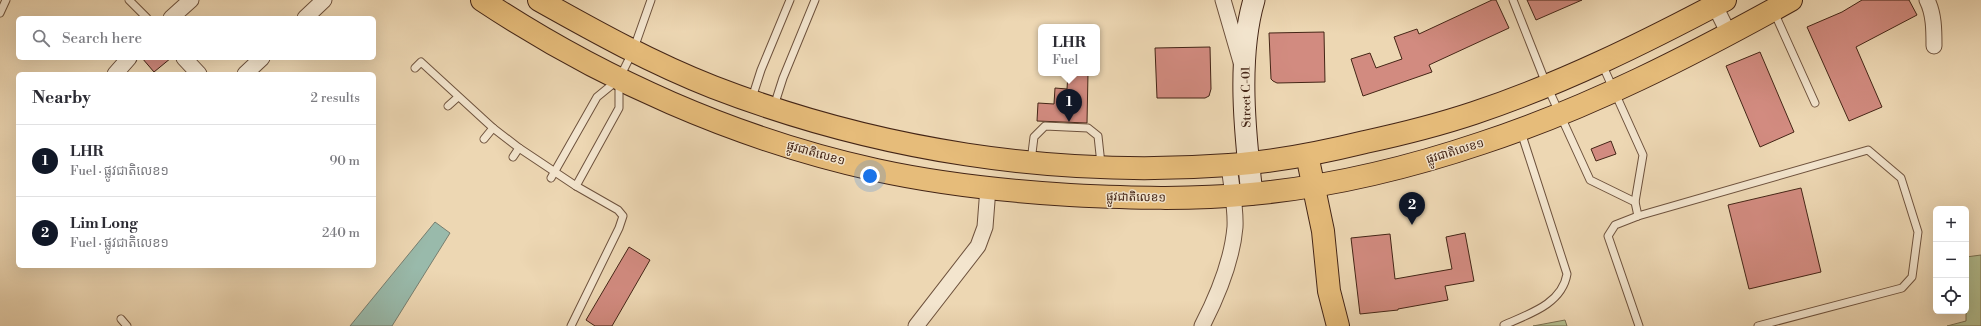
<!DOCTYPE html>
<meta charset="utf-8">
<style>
body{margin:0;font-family:"Libre Bodoni","Noto Sans Khmer",serif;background:#f7f7f7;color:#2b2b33}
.controls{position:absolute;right:12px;bottom:12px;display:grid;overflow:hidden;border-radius:6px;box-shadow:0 4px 16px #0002}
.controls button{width:36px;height:36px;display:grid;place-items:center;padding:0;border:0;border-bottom:1px solid #e1e1e2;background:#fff;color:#2b2b33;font:20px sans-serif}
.you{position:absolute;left:870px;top:176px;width:14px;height:14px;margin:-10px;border:3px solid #fff;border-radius:50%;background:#1a73e8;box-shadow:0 0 0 6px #1a73e833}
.badge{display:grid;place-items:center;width:26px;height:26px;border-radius:50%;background:#111827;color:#fff;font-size:13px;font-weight:700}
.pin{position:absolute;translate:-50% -33px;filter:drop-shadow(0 1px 2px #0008)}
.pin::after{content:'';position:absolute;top:21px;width:14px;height:12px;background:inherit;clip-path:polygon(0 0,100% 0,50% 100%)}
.popup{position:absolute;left:1038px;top:24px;width:62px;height:52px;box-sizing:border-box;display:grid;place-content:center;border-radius:6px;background:#fff;filter:drop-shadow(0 1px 3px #0005);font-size:13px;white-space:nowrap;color:#7c7c81}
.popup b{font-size:15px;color:#2b2b33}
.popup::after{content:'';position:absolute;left:50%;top:100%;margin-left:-8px;border:8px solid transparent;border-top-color:#fff}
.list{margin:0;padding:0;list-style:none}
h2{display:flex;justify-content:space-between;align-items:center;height:52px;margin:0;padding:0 16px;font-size:17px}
h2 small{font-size:13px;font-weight:400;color:#7c7c81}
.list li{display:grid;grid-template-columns:26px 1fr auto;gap:12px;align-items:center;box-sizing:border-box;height:72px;padding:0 16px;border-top:1px solid #e1e1e2}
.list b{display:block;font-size:15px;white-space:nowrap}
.list p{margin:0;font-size:13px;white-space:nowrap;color:#7c7c81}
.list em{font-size:13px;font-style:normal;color:#7c7c81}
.icon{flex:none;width:22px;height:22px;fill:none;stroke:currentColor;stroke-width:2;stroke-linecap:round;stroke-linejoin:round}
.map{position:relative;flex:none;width:1981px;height:326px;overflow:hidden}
.search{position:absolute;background:#fff;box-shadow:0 4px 16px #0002;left:16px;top:16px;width:360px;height:44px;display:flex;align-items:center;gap:10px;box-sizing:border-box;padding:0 14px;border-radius:6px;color:#7c7c81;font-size:15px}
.panel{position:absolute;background:#fff;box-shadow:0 4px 16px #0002;left:16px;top:72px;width:360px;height:196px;border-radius:6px}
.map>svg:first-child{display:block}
</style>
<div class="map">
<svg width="1981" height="326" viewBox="0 0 1981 326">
<rect width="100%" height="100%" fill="#edd7b3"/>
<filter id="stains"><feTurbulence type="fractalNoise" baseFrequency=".005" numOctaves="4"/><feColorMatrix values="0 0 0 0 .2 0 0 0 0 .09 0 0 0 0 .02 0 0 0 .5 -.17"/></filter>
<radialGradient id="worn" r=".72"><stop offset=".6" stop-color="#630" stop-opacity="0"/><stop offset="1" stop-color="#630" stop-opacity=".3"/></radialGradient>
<g fill="#b4bf90" stroke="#7c7253">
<path d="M1981,255V326H1947L1966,321V257Z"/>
<path d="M1565,320L1567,326H1533Z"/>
</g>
<path fill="#99baab" stroke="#777e6f" d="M435,222L450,233L392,326H350Z"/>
<g fill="#d28b80" stroke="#442516">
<path d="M1492,0H1496L1509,28L1429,65L1432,72L1363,96L1351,59L1370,53L1376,68L1402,59L1394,37L1417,29L1419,34Z"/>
<path d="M1527,0H1582L1536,20Z"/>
<path d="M1862,0H1909L1917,15L1856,47L1882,107L1849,121L1807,27L1842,12Z"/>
<path d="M1324,32L1325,82L1277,83L1273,81L1271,79L1269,33Z"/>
<path d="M1210,47L1211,89L1209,96L1205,98H1157L1155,48Z"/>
<path d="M1760,52L1794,132L1760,147L1726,66Z"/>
<path d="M142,58H171L154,72Z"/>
<path d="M1068,73H1088L1087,123L1037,121L1038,103L1054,104L1055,88L1067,89Z"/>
<path d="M1611,141L1616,154L1596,161L1591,149Z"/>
<path d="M1801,188L1821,272L1749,289L1728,205Z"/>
<path d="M1465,233L1474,281L1445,286L1448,300L1398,309V310L1360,314L1351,238L1390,234L1395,279L1452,269L1446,237Z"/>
<path d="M629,247L650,260L612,326H595L586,320Z"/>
</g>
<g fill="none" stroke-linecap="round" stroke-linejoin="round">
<g stroke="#6e523d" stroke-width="9">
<g id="lane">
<path d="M129,0L147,18"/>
<path d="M1513,0L1547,86L1590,180L1635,202"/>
<path d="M1774,12L1815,103"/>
<path d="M0,13L6,0"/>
<path d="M1602,64L1643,155L1635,202L1638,216"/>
<path d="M415,68L421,62L493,128L519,148L576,186L618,210L623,216L619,228L571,326"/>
<path d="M752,98L761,70L790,0"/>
<path d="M448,106L458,97"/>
<path d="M774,106L783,78L815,0"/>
<path d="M484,139L493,128"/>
<path d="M513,157L519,148"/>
<path d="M1031,161L1034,137L1045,126L1088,128L1098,136L1101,164"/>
<path d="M551,178L597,97L619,79L633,51L651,0"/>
<path d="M576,186L619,108V82"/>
<path d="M121,319L127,326"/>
<path d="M1504,325C1529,314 1562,304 1567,274L1521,132"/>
<path d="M1639,326L1608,236L1615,225L1638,216L1868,150L1901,178L1918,232L1912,277L1902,288L1758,326"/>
</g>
</g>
<g stroke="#6e523d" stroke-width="17">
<g id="street">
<path d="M1223,0L1241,62"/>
<path d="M1712,0L1729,34"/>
<path d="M1927,0C1934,14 1934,30 1934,46"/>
<path d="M171,18L191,0"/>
<path d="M305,18L324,0"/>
<path d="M184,58L199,74"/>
<path d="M115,74L129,58"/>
<path d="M245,74L262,58"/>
<path d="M916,326L978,246L985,227L988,188"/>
<path d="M1202,326C1218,295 1232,262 1235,227C1236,207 1231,185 1229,165"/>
</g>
</g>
<g stroke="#442516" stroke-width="23">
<path id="secondary" d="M1252,194C1245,134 1237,58 1254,0"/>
</g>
<g stroke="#442516" stroke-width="24">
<path id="primary" d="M1307,155L1323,231L1329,291L1338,326"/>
</g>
<g stroke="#442516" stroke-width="24">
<g id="highway">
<path d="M482,0C601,79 736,139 876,170C940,184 1005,191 1070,195C1130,198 1191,200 1251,194C1328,187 1408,168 1482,143C1589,108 1692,55 1791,0"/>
<path d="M539,0C596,32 652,63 713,87C876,150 1054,178 1229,165C1275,162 1320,153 1365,142C1402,134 1438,125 1474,113C1561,84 1644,43 1725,0"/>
</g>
</g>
<use href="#lane" stroke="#f3e5ce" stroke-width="7"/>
<use href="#street" stroke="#f3e5ce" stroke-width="15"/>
<use href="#secondary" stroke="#f3e5ce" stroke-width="21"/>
<use href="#primary" stroke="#e6bc7a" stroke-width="22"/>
<use href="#highway" stroke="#e6bc7a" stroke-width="22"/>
</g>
<g text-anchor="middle" stroke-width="3" stroke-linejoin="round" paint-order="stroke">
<g font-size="12" fill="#442516" stroke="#f3e5ce">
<text transform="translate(1246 97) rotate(-91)" y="4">Street C-01</text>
<text transform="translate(1455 151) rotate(-17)" y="4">ផ្លូវជាតិលេខ១</text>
<text transform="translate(816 153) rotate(16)" y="4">ផ្លូវជាតិលេខ១</text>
<text transform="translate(1136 197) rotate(1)" y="4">ផ្លូវជាតិលេខ១</text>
</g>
</g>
<rect width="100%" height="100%" filter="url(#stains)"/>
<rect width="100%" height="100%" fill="url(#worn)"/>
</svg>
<div class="controls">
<button>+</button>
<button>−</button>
<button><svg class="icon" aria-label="locate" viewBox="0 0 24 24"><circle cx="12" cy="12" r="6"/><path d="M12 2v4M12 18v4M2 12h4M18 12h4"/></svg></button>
</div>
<div class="you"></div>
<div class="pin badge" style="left:1069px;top:122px">1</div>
<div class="popup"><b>LHR</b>Fuel</div>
<div class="pin badge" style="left:1412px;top:225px">2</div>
<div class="search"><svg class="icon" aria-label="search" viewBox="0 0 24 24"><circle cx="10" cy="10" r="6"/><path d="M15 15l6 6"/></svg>Search here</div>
<section class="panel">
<h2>Nearby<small>2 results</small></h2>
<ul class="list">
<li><span class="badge">1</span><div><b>LHR</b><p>Fuel · ផ្លូវជាតិលេខ១</p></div><em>90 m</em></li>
<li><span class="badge">2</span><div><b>Lim Long</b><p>Fuel · ផ្លូវជាតិលេខ១</p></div><em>240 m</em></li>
</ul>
</section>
</div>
